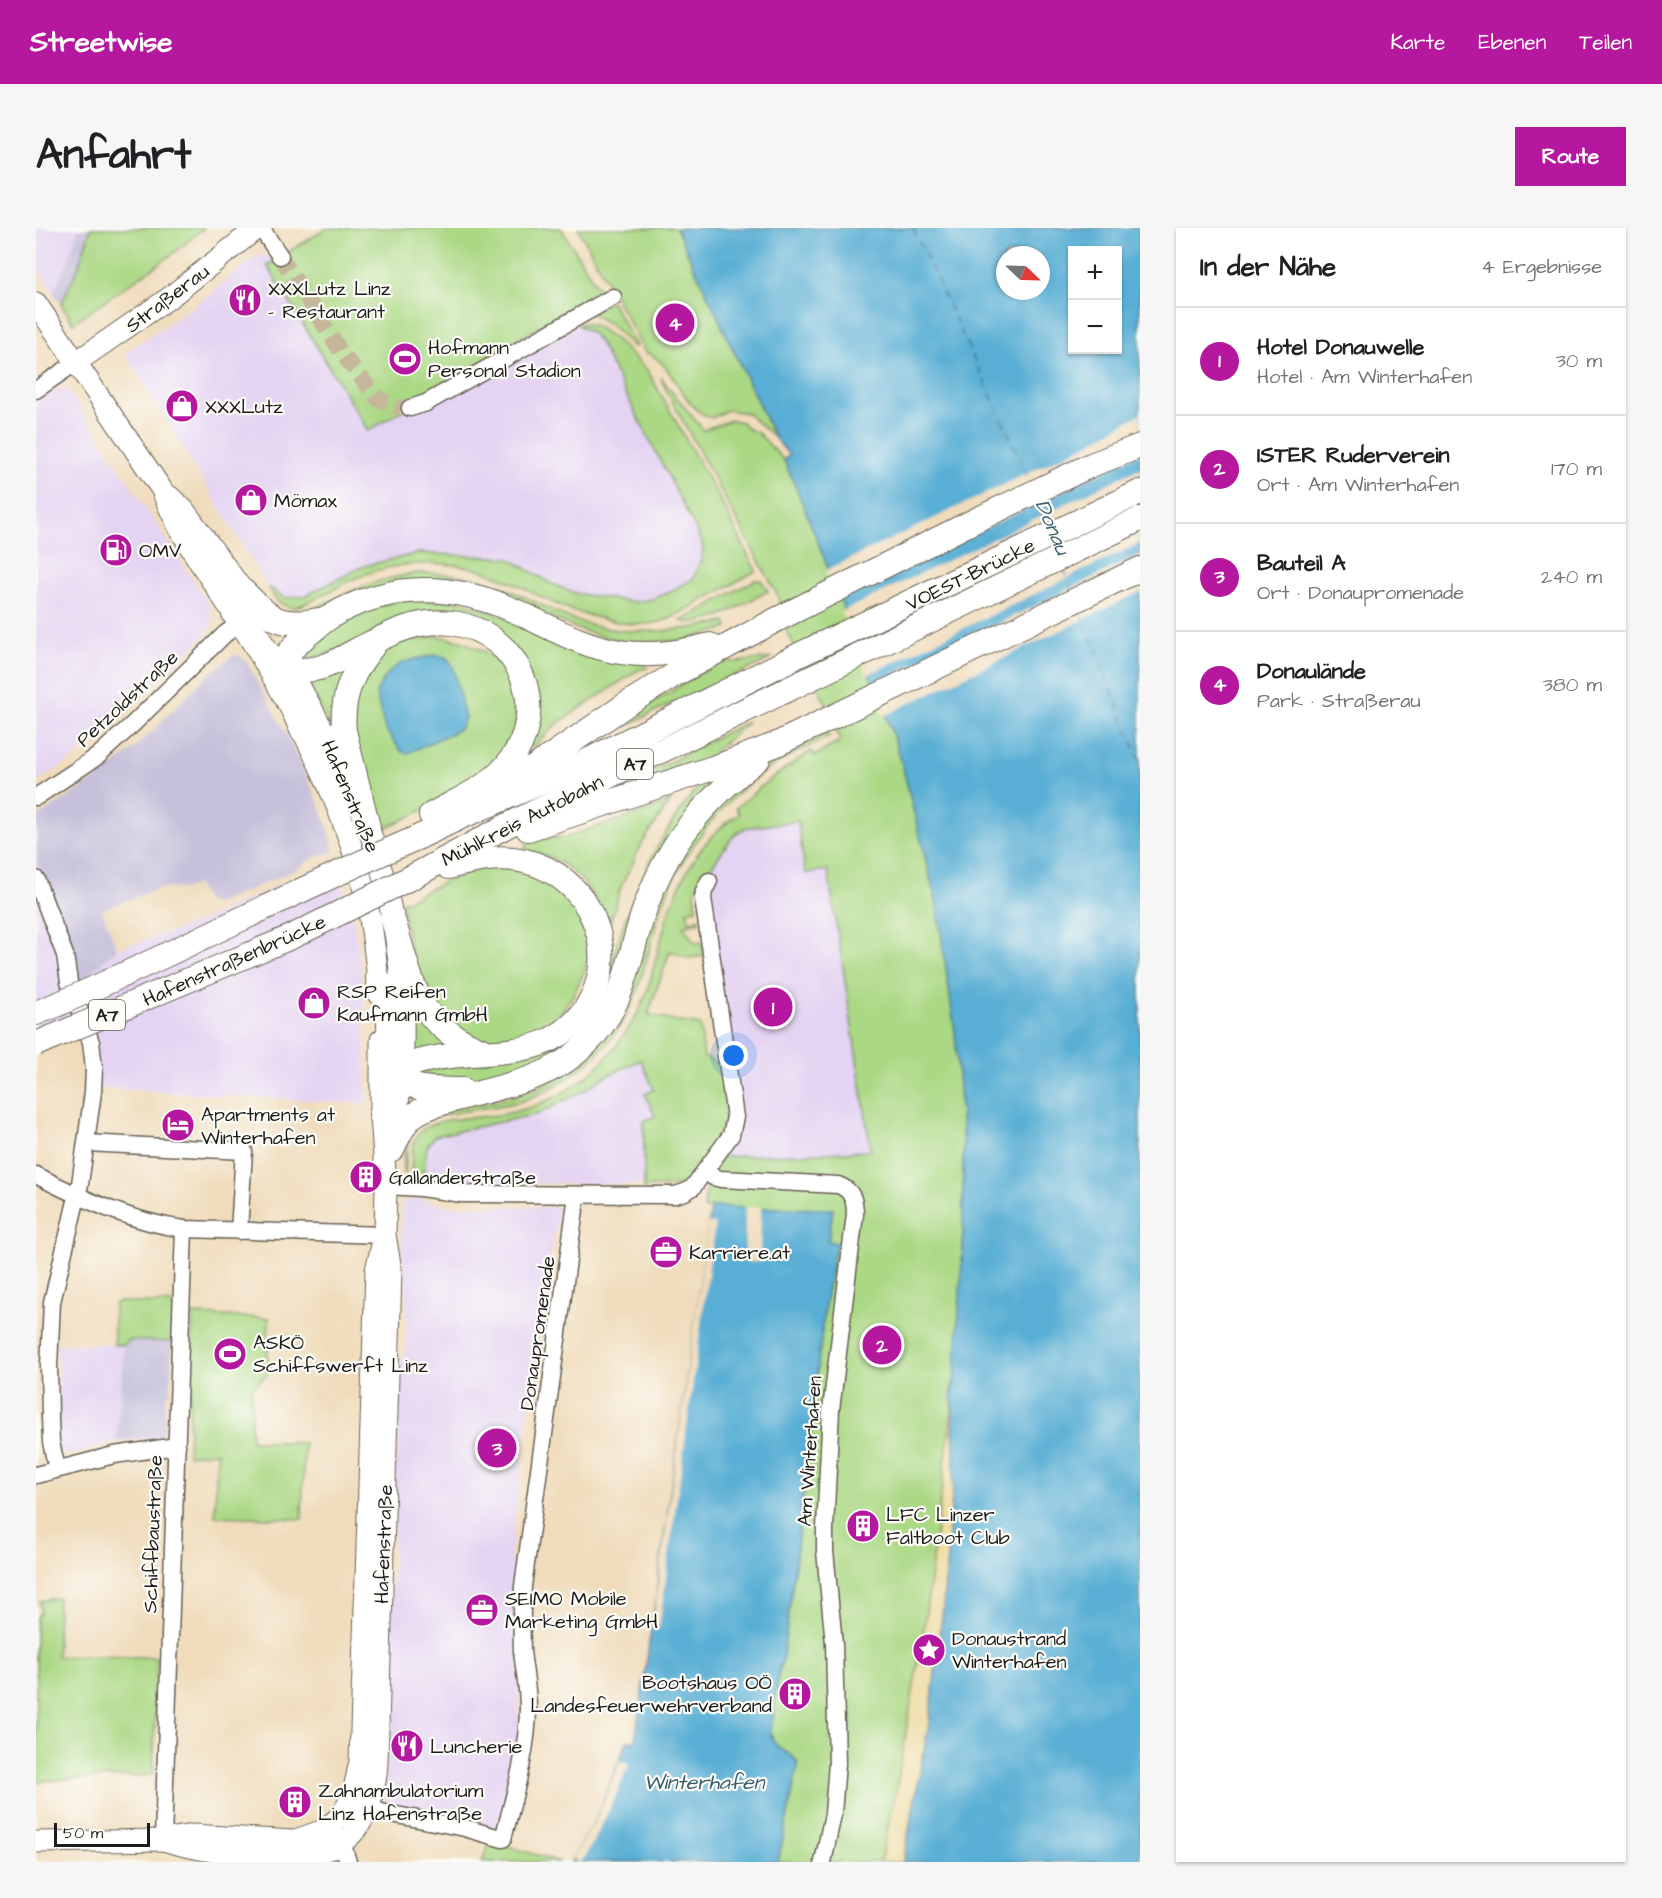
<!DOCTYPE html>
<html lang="de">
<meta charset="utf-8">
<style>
body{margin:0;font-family:"Architects Daughter",sans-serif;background:#f6f6f6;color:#202124}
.controls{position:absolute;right:18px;top:18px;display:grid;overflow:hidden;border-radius:0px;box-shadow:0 2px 4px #0004}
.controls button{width:54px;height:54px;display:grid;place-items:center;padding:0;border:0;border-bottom:2px solid #e0e0e0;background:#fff;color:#202124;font:30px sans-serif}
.compass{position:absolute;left:960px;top:18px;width:54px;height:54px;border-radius:50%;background:#fff;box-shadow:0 2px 4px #0004;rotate:113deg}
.scale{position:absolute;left:18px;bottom:15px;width:96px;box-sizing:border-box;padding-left:6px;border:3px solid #1c1c1c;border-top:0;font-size:16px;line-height:21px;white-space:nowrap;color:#1c1c1c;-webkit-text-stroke:4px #fdfcf7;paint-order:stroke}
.you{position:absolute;left:698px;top:828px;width:21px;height:21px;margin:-15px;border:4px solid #fff;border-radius:50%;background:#1a73e8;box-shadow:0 0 0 9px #1a73e833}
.badge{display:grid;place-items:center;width:39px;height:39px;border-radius:50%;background:#b5179e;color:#fff;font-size:20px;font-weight:700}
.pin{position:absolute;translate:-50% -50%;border:3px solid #fff;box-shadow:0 2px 6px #0006}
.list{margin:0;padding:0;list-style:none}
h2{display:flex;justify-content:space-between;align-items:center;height:78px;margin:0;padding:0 24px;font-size:26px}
h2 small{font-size:20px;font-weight:400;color:#757577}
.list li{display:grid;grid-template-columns:39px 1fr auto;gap:18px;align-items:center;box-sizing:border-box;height:108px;padding:0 24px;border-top:2px solid #e0e0e0}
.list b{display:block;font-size:22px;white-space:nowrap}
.list p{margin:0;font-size:20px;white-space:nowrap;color:#757577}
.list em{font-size:20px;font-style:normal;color:#757577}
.map{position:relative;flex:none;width:1104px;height:1634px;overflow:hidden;border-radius:0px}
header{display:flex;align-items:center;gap:36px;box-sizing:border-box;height:84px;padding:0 30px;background:#b5179e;color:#fff}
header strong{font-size:28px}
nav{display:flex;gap:33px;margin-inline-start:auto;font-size:21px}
.intro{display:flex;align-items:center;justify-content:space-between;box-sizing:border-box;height:144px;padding:0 36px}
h1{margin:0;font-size:42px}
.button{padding:15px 27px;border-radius:0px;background:#b5179e;color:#fff;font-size:21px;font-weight:700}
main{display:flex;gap:36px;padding:0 36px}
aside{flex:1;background:#fff;border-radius:0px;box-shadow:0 2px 4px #0004}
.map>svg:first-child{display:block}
</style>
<header>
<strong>Streetwise</strong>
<nav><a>Karte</a><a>Ebenen</a><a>Teilen</a></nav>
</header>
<div class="intro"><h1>Anfahrt</h1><a class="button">Route</a></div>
<main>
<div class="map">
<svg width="1104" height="1634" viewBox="0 0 1104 1634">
<rect width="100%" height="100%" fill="#fdfcf7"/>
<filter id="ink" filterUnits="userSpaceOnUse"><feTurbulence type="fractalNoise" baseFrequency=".0167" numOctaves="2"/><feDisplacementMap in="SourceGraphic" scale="12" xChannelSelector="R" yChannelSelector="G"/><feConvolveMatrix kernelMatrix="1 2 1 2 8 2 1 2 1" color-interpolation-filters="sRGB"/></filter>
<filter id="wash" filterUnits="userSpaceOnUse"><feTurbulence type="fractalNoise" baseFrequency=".008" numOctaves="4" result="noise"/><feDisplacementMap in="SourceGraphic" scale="24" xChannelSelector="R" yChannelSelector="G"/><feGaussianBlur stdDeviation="1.35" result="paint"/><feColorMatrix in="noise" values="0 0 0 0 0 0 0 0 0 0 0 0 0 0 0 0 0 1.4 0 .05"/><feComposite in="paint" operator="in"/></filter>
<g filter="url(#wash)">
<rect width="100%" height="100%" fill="#f0dcbb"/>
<g fill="#e4d3f2">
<path d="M0,0H42L33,31L17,65L0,38Z"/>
<path d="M233,27L251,39L359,174L542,97L556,105L563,114L667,318L666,330L657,351L629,366L613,372L598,374L556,369L525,360L473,330L328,338L269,368L249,370L232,359L89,125L157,79L220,28Z"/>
<path d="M23,160L32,163L81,236L173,376L176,390L175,399L169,407L80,494L39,529L0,554V174Z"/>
<path d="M762,592L792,642L836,923L685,929L695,916L666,651L695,611L709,600Z"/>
<path d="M300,636L316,686L322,721L328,768L331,876L63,860L41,756L81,721L158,696L284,639Z"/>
<path d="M0,669L25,736L48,806L0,823Z"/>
<path d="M605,832L618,862L619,888L608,893V956L419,955L387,950L391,919L399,908L464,894L482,892L549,862L568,849Z"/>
<path d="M379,970L412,978L523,979L498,1137L474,1333L484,1335L483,1503L478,1538L461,1600L349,1579L363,1138L370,1121L371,1075L366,1046L365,975Z"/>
<path d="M21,1116L88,1117L81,1213L34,1227L27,1226L24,1221L22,1212Z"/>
</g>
<g fill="#c6c0da">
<path d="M42,0H55L42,40L25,76L17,65L33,31Z"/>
<path d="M198,427H202L210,433L253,511L283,576L295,609L298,624L280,628L259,642L180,676L171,674L160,656L151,661L123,660L66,682L81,721L41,756L40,745L0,634V590L70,544L100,519L171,448Z"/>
<path d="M93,1112L136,1114L134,1166H130L128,1201L125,1208L121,1209L81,1213L88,1117Z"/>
</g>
<g fill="#abd884" stroke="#647a50" stroke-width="1.5">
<path d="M55,0H168L134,28L37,95L25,76L42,40Z"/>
<path d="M291,0H525L563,62L332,203L231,37Z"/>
<path d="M542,0H640L738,209L711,185L691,182L676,190C646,183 639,134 609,124Z"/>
<path d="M575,73L600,118L598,119L576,98L556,86Z"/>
<path d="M547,95L560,98L580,112L611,142L687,277L720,343L635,390C617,398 600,397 581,394C560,390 540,385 520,376C487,360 456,341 419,337C387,333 350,337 320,350C300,359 280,372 259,380C243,379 239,371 232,359L249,370L269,368L328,338L383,325L473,330L514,355L538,365L597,374L613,372L629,366L657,351L666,330L667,318L660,302L563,114L556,105L542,97Z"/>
<path d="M625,150L667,202L695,192L706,194L712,201L722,205L748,232L766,274L853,496L865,532L901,677L919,804L927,916V1017L919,1150C916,1157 914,1167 917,1174L888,1400L859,1568L844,1634H742L762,1538L761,1533L738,1515L735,1504L744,1436L746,1435C757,1354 767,1273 776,1191C783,1133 787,1073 801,1015L792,1014L797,981L675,979L674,981H668L671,958L685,929L835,923L792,642L769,645L762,593L709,600L701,605L695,611L659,662L661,681L651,683L653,693L663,691V694L647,698L659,715L666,714L668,728L653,730L634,723L612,786L633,792L664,797L668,829L686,838C693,883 695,900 665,938C659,945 654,954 645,957C633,961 619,956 608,961V893L619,888L609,866L618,862L605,832L568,849L549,862L502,886L399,908L391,919L387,950L375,946C376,932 374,912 385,903C402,887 447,891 469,886C501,880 534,864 558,842C574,827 589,808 600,788C613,766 617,739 624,715C637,665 658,614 703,586L700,580C724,558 749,540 776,523L779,528L804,513L792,479L752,406L741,366L629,160Z"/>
<path d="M381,345C411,345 439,348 466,359C492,369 516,384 541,393C590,410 641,403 690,394L692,400L646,413L591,414L565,408L539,400L462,364L285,383L275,382C314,362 338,352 381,345Z"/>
<path d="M719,352H725L732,363C708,375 673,400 645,393Z"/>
<path d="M367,372L423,373L610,436L611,440L602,442L522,495L497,519L492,516L496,508L456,397C418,378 387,377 349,397C341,401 334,408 326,412C309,422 279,429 260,435L266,418L319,385Z"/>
<path d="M401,408C429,412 468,427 480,456C483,464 480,475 480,483C480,502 477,515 464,529C439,559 383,584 348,601L336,576L312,491L337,426L364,414Z"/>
<path d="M737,430L620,483L524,531L684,433L701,434Z"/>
<path d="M314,434L302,512L271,454Z"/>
<path d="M712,494L660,540L549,574L617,543L694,502Z"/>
<path d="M791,503L793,508C769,520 743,532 722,548C677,583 641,632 623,686C609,731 604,779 571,815C547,842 520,861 486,873C461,881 392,883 378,901C369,913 371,932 369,946L367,940C369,913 366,904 389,886C433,876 481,874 520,850C554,829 580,800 595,762C609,726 612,688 627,653C662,576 719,540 791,503Z"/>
<path d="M687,549L660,575L564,788L520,830L450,852L406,856L386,854L375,843L450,833L558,779L596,674L615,630L637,593L663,557Z"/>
<path d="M636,571L607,614L585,659L571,704C568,695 566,686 562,677C550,650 521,625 491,624L489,617L498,611L529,609L615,582Z"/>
<path d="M484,639L537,666L555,722L548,744L538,766L525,784L504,800L483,813L461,819L411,798L376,731L365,675L410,653L443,641Z"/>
<path d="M372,758L431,822L376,831Z"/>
<path d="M82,1074L138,1076L136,1114L93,1112L88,1117H78V1076Z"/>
<path d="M157,1087L233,1090L231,1146L216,1160L215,1213L268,1215L266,1291L179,1288L181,1224L152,1227Z"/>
<path d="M22,1370L21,1428L121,1429L117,1547L0,1553V1390L5,1384L4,1373Z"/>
<path d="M455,1613L524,1634H446Z"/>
</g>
<path fill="#eeda9e" stroke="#857b5d" stroke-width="1.5" d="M917,1174L918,1244L907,1380L893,1496L867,1634H844L859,1568L888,1400Z"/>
<g fill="#58aed4" stroke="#3a6578" stroke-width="1.5" fill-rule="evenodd">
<path d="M640,0H1104V1634H867L893,1496L907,1380L918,1244L917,1174L915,1170L919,1149L927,1017V916L919,804L901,677L865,532L853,496L766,274L748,232L753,227L738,209ZM1036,22H1082V122H1036ZM969,27H1005V63H969Z"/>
<path d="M402,427L411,430L417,438L429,490L425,499L418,504L372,525L366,524L349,501L340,466C354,433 370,432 402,427Z"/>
<path d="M675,979L797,981L792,1013L801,1015C787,1072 783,1132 776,1191C767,1273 757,1354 746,1436H744L735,1504C735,1524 759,1522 762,1538L742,1634H535L561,1589L591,1513L599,1514Z"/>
</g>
<g fill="#f0dcbb">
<path d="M1104,186V225L801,373L789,343L1052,216Z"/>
<path d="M1104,240V315L831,447L805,384Z"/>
<path d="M1104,327V364L847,488L835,457Z"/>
<path d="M709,979H725L724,1034H709Z"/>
<path d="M672,995L679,996L623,1400L616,1399Z"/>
<path d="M584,1533L593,1536L582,1563L559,1611L545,1634H543L537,1630L561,1589Z"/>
</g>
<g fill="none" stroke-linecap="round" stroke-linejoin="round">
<g stroke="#375e6f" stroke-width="1.5" stroke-dasharray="8 6" stroke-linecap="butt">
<path d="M877,0L981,224L993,253"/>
<path d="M1001,274L1010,298"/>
<path d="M1028,341L1036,362"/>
<path d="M1044,383L1104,533"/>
</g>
</g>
</g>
<g filter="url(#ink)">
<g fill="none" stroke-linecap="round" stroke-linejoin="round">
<path stroke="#c6b69b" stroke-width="16" stroke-dasharray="16 8" stroke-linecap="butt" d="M244,28L307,127L342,171L362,179L374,180"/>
<g stroke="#665f54" stroke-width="19">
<g id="minor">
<path d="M225,0L244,28"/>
<path d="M0,162L39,135"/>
<path d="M374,180L390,175L577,69"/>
<path d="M0,569L62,528L97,496L189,406L204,395"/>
<path d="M0,651L29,727L33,754L55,814L58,840L57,864L44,956L16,1074L13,1138L14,1189L15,1214L21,1241"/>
<path d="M50,915L208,923L203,1003"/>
<path d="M670,943L677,949L685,951L802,957C816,962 819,972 819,986L795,1182L789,1300V1323L798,1416L801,1535L797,1586L787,1634"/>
<path d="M0,947C46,971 96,994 148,1001L349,1007"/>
<path d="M350,958L385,960L426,966L639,967L649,964L657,959L695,907L699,889L667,670L668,663L673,653"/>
<path d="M0,1247L78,1227L141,1218"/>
<path d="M333,1579L345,1584L429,1600L467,1611C478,1568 492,1523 492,1479C492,1460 488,1442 486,1423C485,1402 486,1380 487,1358L541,967"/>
<path d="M300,1605L308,1620L312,1634"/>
<path d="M127,1612L148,1001"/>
</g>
</g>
<g stroke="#665f54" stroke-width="23">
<g id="major">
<path d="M0,75L126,262C147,317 185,364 216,414C262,488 304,569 326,654C336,690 340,728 343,766"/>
<path d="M39,135L133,70L221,0"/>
<path d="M133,268L148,282L207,363L215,378"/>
<path d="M247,430C270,468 290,506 309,547C317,564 327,582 333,601C356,667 369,747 367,817C366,850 361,883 357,917"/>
<path d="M127,1612C156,1621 179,1624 209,1627C286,1634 335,1624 341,1536L355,1042L349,1007L350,958L345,887V812"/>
<path d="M0,1614L127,1612L156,1607L257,1613L288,1602L305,1588L317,1566L324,1533L340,1042L347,1013"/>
</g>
</g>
<g stroke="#665f54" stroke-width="26">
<g id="highway">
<path d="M207,363C239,395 244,399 289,391"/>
<path d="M198,386C204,391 211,395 216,401C231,421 233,437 261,441C284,445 302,432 321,422C351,407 381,390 416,395C486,405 516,483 471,537C452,560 421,572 395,587"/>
<path d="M266,502C258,482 239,449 251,428C257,417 270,408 280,400C297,384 319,375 340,369C392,354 443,365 490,388C521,403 550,419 584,424C614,429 644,425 674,417"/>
<path d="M471,558L591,476L638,447L738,393L934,295L1055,237L1104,218"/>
<path d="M332,599L308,503C305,469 316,443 338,417"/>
<path d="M492,601L686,537L741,516L1104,341"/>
<path d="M383,609L427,588L525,546L763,427L1104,264"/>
<path d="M376,649L472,597L1104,291"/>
<path d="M356,689C377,753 377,796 448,823"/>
<path d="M342,750C345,760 351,771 352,781C356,806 345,847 375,857C391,863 410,861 427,862"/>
<path d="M0,785L20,777"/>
<path d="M345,887C350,872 354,853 366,842C373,835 386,833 395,831C452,819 516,836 552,777C586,721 552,648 489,633C463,627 439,632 413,639"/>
<path d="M356,921C362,910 367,895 378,887C390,878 406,875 420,871C466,858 514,852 549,817C589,779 591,735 607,686C629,619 666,574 722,531"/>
</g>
</g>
<use href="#minor" stroke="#fff" stroke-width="16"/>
<use href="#major" stroke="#fff" stroke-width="21"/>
<use href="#highway" stroke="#fff" stroke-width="24"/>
<g stroke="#665f54" stroke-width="26" stroke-linecap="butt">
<g id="highway-bridge">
<path d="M20,777C143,724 261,661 383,609"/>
<path d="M0,816L255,709L376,649"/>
</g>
</g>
<use href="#highway-bridge" stroke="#fff" stroke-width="24"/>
</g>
</g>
<defs>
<g id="restaurant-disc" transform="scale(1.725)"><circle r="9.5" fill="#b5179e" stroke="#fdfcf7"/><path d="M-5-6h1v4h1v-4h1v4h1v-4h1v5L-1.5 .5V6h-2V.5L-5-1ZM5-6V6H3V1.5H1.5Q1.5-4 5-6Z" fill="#fff"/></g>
<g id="stadium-disc" transform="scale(1.725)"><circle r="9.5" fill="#b5179e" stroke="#fdfcf7"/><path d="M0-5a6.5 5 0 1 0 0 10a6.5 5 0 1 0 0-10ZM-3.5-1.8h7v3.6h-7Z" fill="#fff"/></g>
<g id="shop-disc" transform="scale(1.725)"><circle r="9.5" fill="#b5179e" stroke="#fdfcf7"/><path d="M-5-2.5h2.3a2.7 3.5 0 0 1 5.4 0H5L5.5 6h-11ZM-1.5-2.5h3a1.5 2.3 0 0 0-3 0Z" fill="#fff"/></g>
<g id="fuel-disc" transform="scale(1.725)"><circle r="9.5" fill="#b5179e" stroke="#fdfcf7"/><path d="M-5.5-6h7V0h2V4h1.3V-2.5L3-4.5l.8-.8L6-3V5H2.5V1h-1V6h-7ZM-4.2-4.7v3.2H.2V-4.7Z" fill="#fff"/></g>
<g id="hotel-disc" transform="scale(1.725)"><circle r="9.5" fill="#b5179e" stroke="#fdfcf7"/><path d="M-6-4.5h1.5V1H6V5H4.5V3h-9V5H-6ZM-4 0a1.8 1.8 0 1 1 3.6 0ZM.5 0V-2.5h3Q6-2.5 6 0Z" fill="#fff"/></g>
<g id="building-disc" transform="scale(1.725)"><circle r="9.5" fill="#b5179e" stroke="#fdfcf7"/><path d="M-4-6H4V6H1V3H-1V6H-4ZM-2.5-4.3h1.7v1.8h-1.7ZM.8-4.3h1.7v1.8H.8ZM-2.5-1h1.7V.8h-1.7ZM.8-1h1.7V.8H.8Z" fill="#fff"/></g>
<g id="office-disc" transform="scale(1.725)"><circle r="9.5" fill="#b5179e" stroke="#fdfcf7"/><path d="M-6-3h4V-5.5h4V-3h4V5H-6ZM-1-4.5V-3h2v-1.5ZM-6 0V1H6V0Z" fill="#fff"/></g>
<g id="sight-disc" transform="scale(1.725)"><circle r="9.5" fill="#b5179e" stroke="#fdfcf7"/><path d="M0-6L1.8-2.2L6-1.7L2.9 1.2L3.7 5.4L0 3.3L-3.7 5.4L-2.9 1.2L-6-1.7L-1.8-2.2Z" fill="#fff"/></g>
</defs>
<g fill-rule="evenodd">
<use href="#restaurant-disc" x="209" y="72"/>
<use href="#stadium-disc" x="369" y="131"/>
<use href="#shop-disc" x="146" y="178"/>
<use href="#shop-disc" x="215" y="272"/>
<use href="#fuel-disc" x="80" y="322"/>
<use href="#shop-disc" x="278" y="775"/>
<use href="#hotel-disc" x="142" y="897"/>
<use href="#building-disc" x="330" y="949"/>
<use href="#office-disc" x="630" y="1024"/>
<use href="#stadium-disc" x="194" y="1126"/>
<use href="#building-disc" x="827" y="1298"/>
<use href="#office-disc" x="446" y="1382"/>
<use href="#sight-disc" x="893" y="1422"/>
<use href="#building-disc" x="759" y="1466"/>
<use href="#restaurant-disc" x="371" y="1518"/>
<use href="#building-disc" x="259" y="1574"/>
</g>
<g text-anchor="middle" stroke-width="4.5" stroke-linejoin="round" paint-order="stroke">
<g fill="#fdfcf7" stroke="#605f5e" stroke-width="1.5">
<rect x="581" y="521" width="36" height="30" rx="4.5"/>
<rect x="53" y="772" width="36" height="30" rx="4.5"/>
</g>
<g font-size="18" font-weight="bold" fill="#1c1c1c">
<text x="599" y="542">A7</text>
<text x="71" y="793">A7</text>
</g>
<g font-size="20" fill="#1c1c1c" stroke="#fdfcf7" text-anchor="start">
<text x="232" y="67">XXXLutz Linz<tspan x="232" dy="23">- Restaurant</tspan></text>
<text x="392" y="126">Hofmann<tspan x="392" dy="23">Personal Stadion</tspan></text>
<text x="169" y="185">XXXLutz</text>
<text x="238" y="279">Mömax</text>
<text x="103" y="329">OMV</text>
<text x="301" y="770">RSP Reifen<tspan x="301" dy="23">Kaufmann GmbH</tspan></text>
<text x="165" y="893">Apartments at<tspan x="165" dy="23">Winterhafen</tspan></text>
<text x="353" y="956">Gallanderstraße</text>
<text x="653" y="1031">Karriere.at</text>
<text x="217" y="1121">ASKÖ<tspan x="217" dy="23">Schiffswerft Linz</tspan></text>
<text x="850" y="1293">LFC Linzer<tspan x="850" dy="23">Faltboot Club</tspan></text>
<text x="469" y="1377">SEIMO Mobile<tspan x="469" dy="23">Marketing GmbH</tspan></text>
<text x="916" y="1417">Donaustrand<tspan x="916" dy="23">Winterhafen</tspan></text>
<text x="736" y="1461" text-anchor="end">Bootshaus OÖ<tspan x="736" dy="23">Landesfeuerwehrverband</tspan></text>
<text x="394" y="1525">Luncherie</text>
<text x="282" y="1569">Zahnambulatorium<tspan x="282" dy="23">Linz Hafenstraße</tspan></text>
</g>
<g font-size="20" fill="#1c1c1c" stroke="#fdfcf7">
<text transform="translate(131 70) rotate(-37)" y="7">Straßerau</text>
<text transform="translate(934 346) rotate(-26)" y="7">VOEST-Brücke</text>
<text transform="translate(91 470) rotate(-43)" y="7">Petzoldstraße</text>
<text transform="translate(315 568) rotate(67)" y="7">Hafenstraße</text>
<text transform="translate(486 592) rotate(-27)" y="7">Mühlkreis Autobahn</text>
<text transform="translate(198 732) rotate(-24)" y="7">Hafenstraßenbrücke</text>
<text transform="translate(501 1105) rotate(-82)" y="7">Donaupromenade</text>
<text transform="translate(773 1223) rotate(-86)" y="7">Am Winterhafen</text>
<text transform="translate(116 1306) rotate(-88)" y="7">Schiffbaustraße</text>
<text transform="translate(347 1316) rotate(-88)" y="7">Hafenstraße</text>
</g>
<g font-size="21" font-style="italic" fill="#375e6f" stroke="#fdfcf7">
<text transform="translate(1017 299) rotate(67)" y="7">Donau</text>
<text x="668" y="1561">Winterhafen</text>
</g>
</g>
</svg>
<div class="controls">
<button>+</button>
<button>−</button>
</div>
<svg class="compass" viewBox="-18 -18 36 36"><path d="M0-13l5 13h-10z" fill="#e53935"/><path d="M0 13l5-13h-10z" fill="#757577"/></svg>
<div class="scale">50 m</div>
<div class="you"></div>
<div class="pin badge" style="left:737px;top:779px">1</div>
<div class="pin badge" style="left:846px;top:1117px">2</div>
<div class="pin badge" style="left:461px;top:1220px">3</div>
<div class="pin badge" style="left:639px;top:95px">4</div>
</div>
<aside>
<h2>In der Nähe<small>4 Ergebnisse</small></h2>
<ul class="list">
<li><span class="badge">1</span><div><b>Hotel Donauwelle</b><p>Hotel · Am Winterhafen</p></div><em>30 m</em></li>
<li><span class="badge">2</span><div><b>ISTER Ruderverein</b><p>Ort · Am Winterhafen</p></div><em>170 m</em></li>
<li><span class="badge">3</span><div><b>Bauteil A</b><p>Ort · Donaupromenade</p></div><em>240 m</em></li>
<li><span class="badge">4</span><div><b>Donaulände</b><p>Park · Straßerau</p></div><em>380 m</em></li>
</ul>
</aside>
</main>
